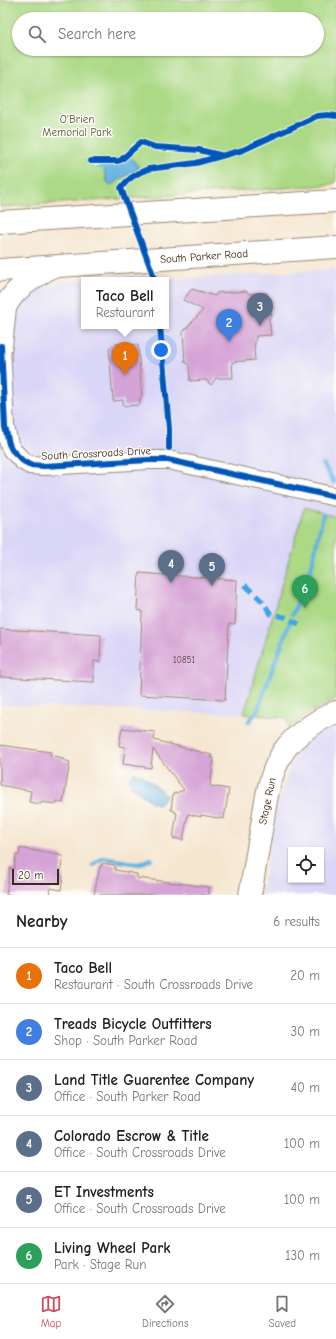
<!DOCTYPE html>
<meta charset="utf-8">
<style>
body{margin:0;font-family:"Comic Neue",sans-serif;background:#f6f6f6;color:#202124}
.controls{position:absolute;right:12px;bottom:12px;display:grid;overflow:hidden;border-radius:0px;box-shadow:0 1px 3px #0004}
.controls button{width:36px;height:36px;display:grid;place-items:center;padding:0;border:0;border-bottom:1px solid #e0e0e0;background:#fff;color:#202124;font:20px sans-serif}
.scale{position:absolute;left:12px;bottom:10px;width:47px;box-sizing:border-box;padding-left:4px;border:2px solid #3b2a1e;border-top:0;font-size:11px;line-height:14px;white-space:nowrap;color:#3b2a1e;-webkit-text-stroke:3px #fdfcf7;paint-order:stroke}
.you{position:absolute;left:161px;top:350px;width:14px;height:14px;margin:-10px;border:3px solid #fff;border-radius:50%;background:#1a73e8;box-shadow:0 0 0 6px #1a73e833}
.badge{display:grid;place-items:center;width:26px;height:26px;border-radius:50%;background:#d1495b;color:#fff;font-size:13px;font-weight:700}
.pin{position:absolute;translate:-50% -33px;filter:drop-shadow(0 1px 2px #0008)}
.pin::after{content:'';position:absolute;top:21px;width:14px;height:12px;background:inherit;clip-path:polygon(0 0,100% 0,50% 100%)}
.popup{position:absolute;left:81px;top:277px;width:88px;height:52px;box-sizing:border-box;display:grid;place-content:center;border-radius:0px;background:#fff;filter:drop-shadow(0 1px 3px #0005);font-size:13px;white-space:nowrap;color:#757577}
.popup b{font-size:15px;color:#202124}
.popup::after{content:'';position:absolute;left:50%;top:100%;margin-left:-8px;border:8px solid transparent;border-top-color:#fff}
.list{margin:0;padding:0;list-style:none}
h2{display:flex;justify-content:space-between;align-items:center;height:52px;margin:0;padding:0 16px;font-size:17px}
h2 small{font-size:13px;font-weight:400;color:#757577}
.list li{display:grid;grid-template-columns:26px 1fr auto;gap:12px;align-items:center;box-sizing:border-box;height:56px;padding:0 16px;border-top:1px solid #e0e0e0}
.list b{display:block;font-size:15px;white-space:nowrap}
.list p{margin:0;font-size:13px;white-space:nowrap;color:#757577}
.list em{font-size:13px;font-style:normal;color:#757577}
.icon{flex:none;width:22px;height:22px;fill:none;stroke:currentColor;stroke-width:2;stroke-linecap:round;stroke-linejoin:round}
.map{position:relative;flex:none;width:336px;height:895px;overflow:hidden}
.search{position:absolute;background:#fff;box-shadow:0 1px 3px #0004;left:12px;right:12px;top:12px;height:44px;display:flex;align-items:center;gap:10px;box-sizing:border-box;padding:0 14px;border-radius:22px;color:#757577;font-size:15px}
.sheet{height:388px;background:#fff}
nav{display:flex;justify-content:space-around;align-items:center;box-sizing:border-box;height:56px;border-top:1px solid #e0e0e0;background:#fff;font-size:11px;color:#757577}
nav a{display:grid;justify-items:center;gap:2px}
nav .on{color:#d1495b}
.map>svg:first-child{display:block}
</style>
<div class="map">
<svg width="336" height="895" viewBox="0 0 336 895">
<rect width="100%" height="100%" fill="#fdfcf7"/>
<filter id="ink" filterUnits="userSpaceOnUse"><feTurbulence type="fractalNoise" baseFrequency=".025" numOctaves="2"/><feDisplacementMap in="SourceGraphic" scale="8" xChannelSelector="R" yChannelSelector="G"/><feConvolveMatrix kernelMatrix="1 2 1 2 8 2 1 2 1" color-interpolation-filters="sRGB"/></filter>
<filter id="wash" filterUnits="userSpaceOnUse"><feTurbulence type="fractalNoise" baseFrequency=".012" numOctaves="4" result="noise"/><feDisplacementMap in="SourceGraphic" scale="16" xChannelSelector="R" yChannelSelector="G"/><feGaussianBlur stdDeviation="0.9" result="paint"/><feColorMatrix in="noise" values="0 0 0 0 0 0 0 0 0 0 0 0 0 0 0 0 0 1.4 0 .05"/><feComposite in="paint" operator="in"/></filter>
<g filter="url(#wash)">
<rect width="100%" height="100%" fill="#f5e6d0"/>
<g fill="#dad6f7" fill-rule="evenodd">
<path d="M336,269V517L304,508L244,714L0,705V314L29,293L39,289L68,281L146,275L147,280H84V326H166V280H156Z"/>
<path d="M336,724V895H261L276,812L291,764L297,752L307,741L321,731ZM291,850H321V880H291Z"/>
</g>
<g fill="#acd985" stroke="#748252" fill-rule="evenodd">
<path d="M0,0H336V182L328,185L0,207ZM19,19H317V49H19Z"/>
<path d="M304,508L336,517V699L309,713L289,728L287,718L244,714Z"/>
</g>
<g fill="#65b3df" stroke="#506e7e">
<path d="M130,157L136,163L139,168L113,184L109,185L107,182L103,165H121Z"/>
<path d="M135,772L139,775L140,773L162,791L161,792L166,796L158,805L154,802L153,803L131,786L132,784L128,780Z"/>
</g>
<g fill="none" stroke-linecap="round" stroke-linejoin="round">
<g stroke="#65b3df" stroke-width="4.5">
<path d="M96,166L109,168"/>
<path d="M323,464L334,482"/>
<path d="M292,615L311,569L323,515"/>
<path d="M249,721L257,711L290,622"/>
<path d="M93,865L103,858L140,864L151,859"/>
</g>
</g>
<g id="blocks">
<g fill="#d5a3d6">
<path d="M192,289L215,296L217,293L246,291L249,294L267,293L268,310L272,314L269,319L271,335L256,336L254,349L255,360L232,362L233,378H216L211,385L206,380L190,381L189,365L185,362L183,332L203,310L183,300Z"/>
<path d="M115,344L138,345L142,399H139L140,405L123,406V400L113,401L109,348Z"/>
<path d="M139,573L237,580L235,624H229L225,700L139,695L142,611L137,610Z"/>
<path d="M0,629L101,635L100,662L94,661V682L0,677Z"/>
<path d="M122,728L155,732L154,740L212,755L211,758H214L210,786L229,789L224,819L201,815V817L188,814L183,840L173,838L177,813H175V811L171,810L173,794L184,790L153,749L151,768L123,764L125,747L119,746Z"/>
<path d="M0,745L51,752L50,755L63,758V760L70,762L63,803L57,801L56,804L41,802V804L29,802L31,791L0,785Z"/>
<path d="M20,848L63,856L60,875L63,876L61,890L50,888L49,895H6L10,868L14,869L16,855H19Z"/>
<path d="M102,863L115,865V870L137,874V878L209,887V895H94L100,866H102Z"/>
</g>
</g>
</g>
<g filter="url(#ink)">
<use href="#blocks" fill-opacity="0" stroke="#988877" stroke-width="1"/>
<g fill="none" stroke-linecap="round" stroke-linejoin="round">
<g stroke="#988877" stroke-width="20">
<path id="minor" d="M1,346L5,427L9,444L12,450L23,461L30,465L44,466L149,460H168L336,497"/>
</g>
<g stroke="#988877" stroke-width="24">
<path id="tertiary" d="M250,895C254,872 258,849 262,825C266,800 269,774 283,752C295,734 317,720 336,712"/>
</g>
<g stroke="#988877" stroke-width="24">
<g id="trunk">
<path d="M0,222L336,201"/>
<path d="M0,270L336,247"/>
<path d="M1,346L5,308C13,289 32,279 49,268"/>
</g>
</g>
<use href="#minor" stroke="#fff" stroke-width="18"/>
<use href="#tertiary" stroke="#fff" stroke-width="22"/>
<use href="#trunk" stroke="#fff" stroke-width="22"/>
<path stroke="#3fa3ea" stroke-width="5" stroke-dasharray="10 5" stroke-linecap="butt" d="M245,585L262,601L271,614L285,617L299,624"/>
<g stroke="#fdfcf7" stroke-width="8">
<g id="cycleway">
<path d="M91,161H118L121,160L141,142L155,147L199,150L220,155"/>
<path d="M155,280L121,188C127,179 137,173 148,169L196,163L243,150L317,116L328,115L336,116"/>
<path d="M160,326L169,429V448"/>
<path d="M1,346L5,427L9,444L12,450L23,461L30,465L44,466L149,460H168L336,497"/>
</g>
</g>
<use href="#cycleway" stroke="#0057b8" stroke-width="6"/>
</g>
</g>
<g text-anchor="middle" stroke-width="3" stroke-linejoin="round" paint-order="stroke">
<g font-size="9" fill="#62484c">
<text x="184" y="663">10851</text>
</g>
<g font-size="11" fill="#575638" stroke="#fdfcf7">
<text x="77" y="123">O'Brien<tspan x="77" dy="13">Memorial Park</tspan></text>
</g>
<g font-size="11" fill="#3b2a1e" stroke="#fdfcf7">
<text transform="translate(204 256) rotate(-4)" y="4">South Parker Road</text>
<text transform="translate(96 453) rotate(-3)" y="4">South Crossroads Drive</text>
<text transform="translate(267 801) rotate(-78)" y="4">Stage Run</text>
</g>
</g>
</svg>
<div class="controls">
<button><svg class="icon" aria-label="locate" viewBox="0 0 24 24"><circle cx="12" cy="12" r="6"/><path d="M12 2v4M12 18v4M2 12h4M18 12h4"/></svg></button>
</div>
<div class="scale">20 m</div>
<div class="you"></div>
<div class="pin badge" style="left:125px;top:375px;background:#e8710a">1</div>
<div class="popup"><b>Taco Bell</b>Restaurant</div>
<div class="pin badge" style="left:229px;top:342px;background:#3f7fe0">2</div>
<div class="pin badge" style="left:260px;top:326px;background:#5c6f8a">3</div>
<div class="pin badge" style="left:171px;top:583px;background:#5c6f8a">4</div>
<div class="pin badge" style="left:212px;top:586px;background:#5c6f8a">5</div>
<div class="pin badge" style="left:305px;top:608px;background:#2e9e5b">6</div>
<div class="search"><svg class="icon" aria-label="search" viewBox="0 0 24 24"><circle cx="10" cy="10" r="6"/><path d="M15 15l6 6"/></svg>Search here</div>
</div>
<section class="sheet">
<h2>Nearby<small>6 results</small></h2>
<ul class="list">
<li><span class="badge" style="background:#e8710a">1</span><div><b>Taco Bell</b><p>Restaurant · South Crossroads Drive</p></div><em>20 m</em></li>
<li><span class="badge" style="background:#3f7fe0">2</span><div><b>Treads Bicycle Outfitters</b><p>Shop · South Parker Road</p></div><em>30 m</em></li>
<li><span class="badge" style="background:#5c6f8a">3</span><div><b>Land Title Guarentee Company</b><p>Office · South Parker Road</p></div><em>40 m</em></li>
<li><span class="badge" style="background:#5c6f8a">4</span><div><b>Colorado Escrow &amp; Title</b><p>Office · South Crossroads Drive</p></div><em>100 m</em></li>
<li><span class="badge" style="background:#5c6f8a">5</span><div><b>ET Investments</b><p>Office · South Crossroads Drive</p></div><em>100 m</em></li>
<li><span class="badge" style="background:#2e9e5b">6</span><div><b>Living Wheel Park</b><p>Park · Stage Run</p></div><em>130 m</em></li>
</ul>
</section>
<nav>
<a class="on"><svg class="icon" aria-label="map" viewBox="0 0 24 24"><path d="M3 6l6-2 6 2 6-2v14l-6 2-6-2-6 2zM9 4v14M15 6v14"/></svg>Map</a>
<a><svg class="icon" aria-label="directions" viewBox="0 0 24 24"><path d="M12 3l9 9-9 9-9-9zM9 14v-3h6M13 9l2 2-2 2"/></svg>Directions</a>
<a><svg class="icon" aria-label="saved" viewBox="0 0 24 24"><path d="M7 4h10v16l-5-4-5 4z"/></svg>Saved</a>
</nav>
